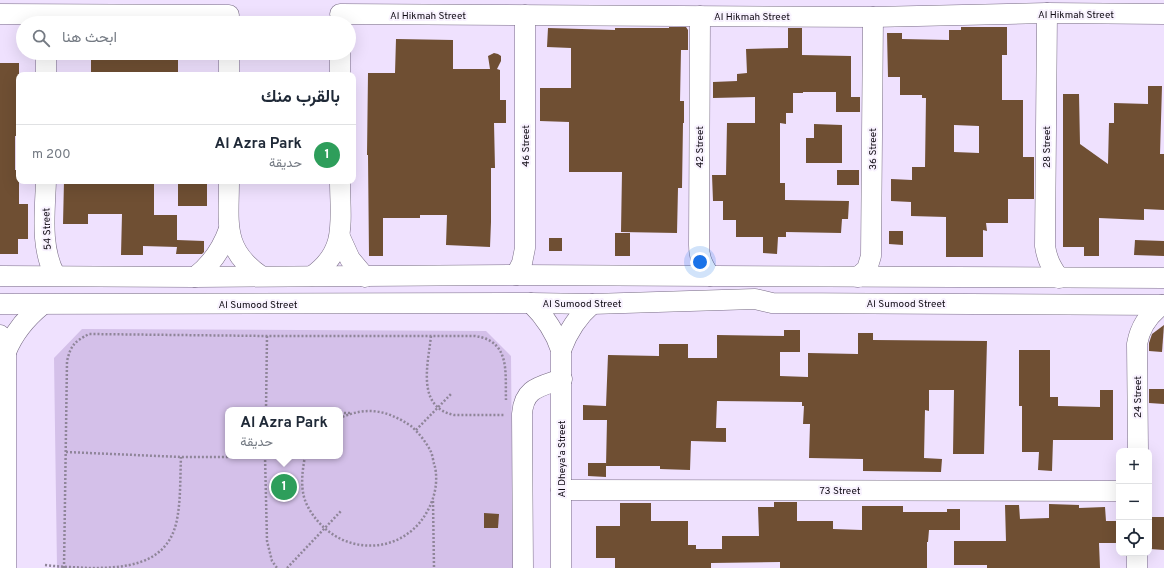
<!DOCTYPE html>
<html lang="ar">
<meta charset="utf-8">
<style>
body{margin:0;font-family:Overpass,Vazirmatn,sans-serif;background:#f2f2f3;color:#1f2937;direction:rtl}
.controls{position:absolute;right:12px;bottom:12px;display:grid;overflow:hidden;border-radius:8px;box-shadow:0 4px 16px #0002}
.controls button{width:36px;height:36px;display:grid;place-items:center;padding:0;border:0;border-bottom:1px solid #e0e1e3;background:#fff;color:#1f2937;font:20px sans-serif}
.you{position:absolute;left:700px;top:262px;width:14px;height:14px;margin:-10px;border:3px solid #fff;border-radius:50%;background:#1a73e8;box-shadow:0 0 0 6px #1a73e833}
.badge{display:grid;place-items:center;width:26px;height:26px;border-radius:50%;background:#645623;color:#fff;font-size:13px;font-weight:700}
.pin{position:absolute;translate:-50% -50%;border:2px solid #fff;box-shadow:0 1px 4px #0006}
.popup{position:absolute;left:225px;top:407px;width:118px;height:52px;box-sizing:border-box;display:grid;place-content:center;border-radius:8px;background:#fff;filter:drop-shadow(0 1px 3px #0005);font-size:13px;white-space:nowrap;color:#747a83}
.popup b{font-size:15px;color:#1f2937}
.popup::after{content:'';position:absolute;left:50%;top:100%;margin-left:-8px;border:8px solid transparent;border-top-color:#fff}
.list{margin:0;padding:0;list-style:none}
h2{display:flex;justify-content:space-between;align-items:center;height:52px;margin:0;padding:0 16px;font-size:17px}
h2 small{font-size:13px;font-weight:400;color:#747a83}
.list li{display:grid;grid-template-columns:26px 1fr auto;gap:12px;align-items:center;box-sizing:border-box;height:60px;padding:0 16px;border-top:1px solid #e0e1e3}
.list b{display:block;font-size:15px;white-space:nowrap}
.list p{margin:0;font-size:13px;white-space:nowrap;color:#747a83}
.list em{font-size:13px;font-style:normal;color:#747a83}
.icon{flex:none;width:22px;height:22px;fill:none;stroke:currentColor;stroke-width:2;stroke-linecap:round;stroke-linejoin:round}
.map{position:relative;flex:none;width:1164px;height:568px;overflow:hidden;direction:ltr}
.search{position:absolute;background:#fff;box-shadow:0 4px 16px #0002;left:16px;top:16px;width:340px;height:44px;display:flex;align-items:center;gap:10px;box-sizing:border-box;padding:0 14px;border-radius:22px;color:#747a83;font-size:15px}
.panel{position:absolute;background:#fff;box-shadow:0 4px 16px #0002;left:16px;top:72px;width:340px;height:112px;border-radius:8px;direction:rtl}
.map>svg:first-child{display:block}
</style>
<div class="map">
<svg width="1164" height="568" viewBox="0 0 1164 568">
<rect width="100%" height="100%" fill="#efe1fe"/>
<path fill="#d4c0e9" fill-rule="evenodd" d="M82,329L486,331L511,356L513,568H57L54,358ZM228,410H340V456H228Z"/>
<g fill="#6f4f33" fill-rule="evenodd">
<path d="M669,27H686L688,30V50H681L680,101H684V123H683L682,188H678L677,233L621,232L622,172H569V122L540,121V88H571V48L547,47L548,28L615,30V28H669Z"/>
<path d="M961,27H1007V55H1002V100H1023V157H1034V199H1008V223H986L987,231L983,230V257H946V217L911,216V202L891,201V179L912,180V167H925L926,98H922V95H900V77H888L887,33H902V39L949,40V30H961ZM954,125L979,126V153L954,152Z"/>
<path d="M788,28H802V55L851,56V97H860V112H836V92H803V93H793V113H786V124L780,123V183H785V200L849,201L848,219H842L841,233L786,232V237H778L777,254L763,253V237H736V220H723V201H713L712,175H726L727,123H755V97L713,98V82L737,81V74L747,73L746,49L788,48Z"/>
<path d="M396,39L453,40V69H490L488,56L494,53L498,54L501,56V61L497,69L500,70V100H506V123H494L495,168H491V222L490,247L446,245L447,215H420V218H383V256H369L368,155H367L368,73H395Z"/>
<rect x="91" y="53" width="87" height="22"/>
<path d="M0,63H19V136H15V170H19V204H28V239H18V254H0Z"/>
<path d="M1148,86H1162L1160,154H1164V210L1144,209V220L1099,218V256H1084V247H1063V94H1079L1080,144L1108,164L1109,123H1114V103L1148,104Z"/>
<path d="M814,124L842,125V163H806V138H814Z"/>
<rect x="837" y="170" width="22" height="15"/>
<path d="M64,181H154V215H177V246V240L204,241V252L202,254H176L177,247L143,246V255H121L122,214H88V224H63Z"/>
<rect x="178" y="181" width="29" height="25"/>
<path d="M889,231H903V245L889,244Z"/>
<rect x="615" y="233" width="15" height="23"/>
<rect x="549" y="238" width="13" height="13"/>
<path d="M1135,240L1164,241V256L1134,255Z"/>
<path d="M1164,325L1162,352L1149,351V343L1152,334Z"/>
<path d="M784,330H800V352H780V376L808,377V353L858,354V333H873V340L987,341L984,454H953L954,390H929V411L925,410L924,458L942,459L941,472L863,471V459L809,458L810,424H803L804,406H802V402L717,401L716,428H726V442L691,441L690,470L660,469V466H606L607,420H583V405L606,406L608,355L659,356V344H688V358H717V335L784,336Z"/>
<path d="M1019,350H1050V397H1058V406L1100,407V390H1113V440H1053L1052,471L1038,470L1039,452H1022V406H1019Z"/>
<path d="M1149,389H1164V404L1149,403Z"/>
<path d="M588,463H606V477L588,476Z"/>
<path d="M774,502H797V521H833V529L862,530V506H903V512H947V509H960V530H929L928,542H927V568H780V562L711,563V568H615V558H596V526H620V503H651V521H688V545H696V549H722V536H759L758,507H774Z"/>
<path d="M1049,504L1079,505V508L1105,507L1106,521H1118L1119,543H1099L1100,568H987V565H954V541H1006L1005,505H1019L1020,519L1049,518Z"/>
<path d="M484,513L499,514L498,528H484Z"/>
<path d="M1151,517H1164V550L1150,549Z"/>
</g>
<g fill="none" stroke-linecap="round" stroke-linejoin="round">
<g stroke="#776b84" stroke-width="21">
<g id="minor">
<path d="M1047,13L1045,246C1047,259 1051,267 1059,278"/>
<path d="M0,14L229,15"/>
<path d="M340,14L873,17L1047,13L1164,14"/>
<path d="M700,16L699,245C699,258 703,266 710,276"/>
<path d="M229,53V75"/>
<path d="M46,75V53"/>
<path d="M340,75V53"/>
<path d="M46,181C45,212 40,247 55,275"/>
<path d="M229,181C229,223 222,249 261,276"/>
<path d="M340,237L350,259L365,277"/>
<path d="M516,275L522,263L525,248V15"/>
<path d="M0,276L195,277L516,275L1164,278"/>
<path d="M312,276C348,251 340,220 340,181"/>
<path d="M195,277C212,264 222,249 229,229"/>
<path d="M858,277L867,269L871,256L873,17"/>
<path d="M531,303C545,317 555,331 561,350V568"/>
<path d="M0,304L531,303L592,304L755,299L772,303L1164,305"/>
<path d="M0,335L6,352V568"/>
<path d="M561,350C568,331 577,317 592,304"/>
<path d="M6,352C14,332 26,318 42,305"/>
<path d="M1138,451L1137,344C1140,327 1148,315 1162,305"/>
<path d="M561,490L1119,491"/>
<path d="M523,568L522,414C524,388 539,387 562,379"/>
<path d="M1137,568V553"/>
</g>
</g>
<g stroke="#8f8599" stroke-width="2.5" stroke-dasharray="2 2" stroke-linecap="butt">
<path d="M431,336C428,364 416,407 454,415H505"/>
<path d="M266,410L267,336"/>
<path d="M340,413H350"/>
<path d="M416,430L452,393"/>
<path d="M66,452L181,457H265"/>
<path d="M265,456L267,541L272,561L277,568"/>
<path d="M305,456C303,468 301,479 303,492C304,501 310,512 316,519C347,558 407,554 429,508C435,496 438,481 435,467C433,462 433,455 430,450C426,442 418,432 411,426C387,410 367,406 340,418"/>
<path d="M433,501L434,568"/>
<path d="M45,565C60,567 74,567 88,568C124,568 165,566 176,524C181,503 180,479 181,457"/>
<path d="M64,568L67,361C71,345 74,342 89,334L267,336H475C511,341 505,373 506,400"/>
<path d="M287,568L341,511"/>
</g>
<use href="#minor" stroke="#fff" stroke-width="20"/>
</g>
<g text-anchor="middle" stroke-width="4" stroke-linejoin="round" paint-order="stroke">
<g font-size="10" fill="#0e0912" stroke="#f8f2fe">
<text x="1076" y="18">Al Hikmah Street</text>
<text x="428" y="19">Al Hikmah Street</text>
<text x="752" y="20">Al Hikmah Street</text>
<text transform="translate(525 146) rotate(-90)" y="4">46 Street</text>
<text transform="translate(699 147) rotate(-90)" y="4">42 Street</text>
<text transform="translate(1046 147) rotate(-90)" y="4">28 Street</text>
<text transform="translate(872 149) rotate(-90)" y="4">36 Street</text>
<text transform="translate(46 229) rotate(-92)" y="4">54 Street</text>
<text x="582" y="307">Al Sumood Street</text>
<text x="906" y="307">Al Sumood Street</text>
<text x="258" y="308">Al Sumood Street</text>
<text transform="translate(1137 397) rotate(-90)" y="4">24 Street</text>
<text transform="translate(561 459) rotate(-90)" y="4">Al Dheya'a Street</text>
<text x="840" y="494">73 Street</text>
</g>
</g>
</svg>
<div class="controls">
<button>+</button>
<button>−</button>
<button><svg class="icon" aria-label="locate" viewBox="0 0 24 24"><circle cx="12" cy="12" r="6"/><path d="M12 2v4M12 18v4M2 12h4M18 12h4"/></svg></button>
</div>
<div class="you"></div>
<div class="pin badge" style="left:284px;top:487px;background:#2e9e5b">1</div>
<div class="popup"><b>Al Azra Park</b>حديقة</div>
<div class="search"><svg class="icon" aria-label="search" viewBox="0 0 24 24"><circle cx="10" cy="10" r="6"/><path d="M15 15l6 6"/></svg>ابحث هنا</div>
<section class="panel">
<h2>بالقرب منك<small></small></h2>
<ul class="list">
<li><span class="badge" style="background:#2e9e5b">1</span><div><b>Al Azra Park</b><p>حديقة</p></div><em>200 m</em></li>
</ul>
</section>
</div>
